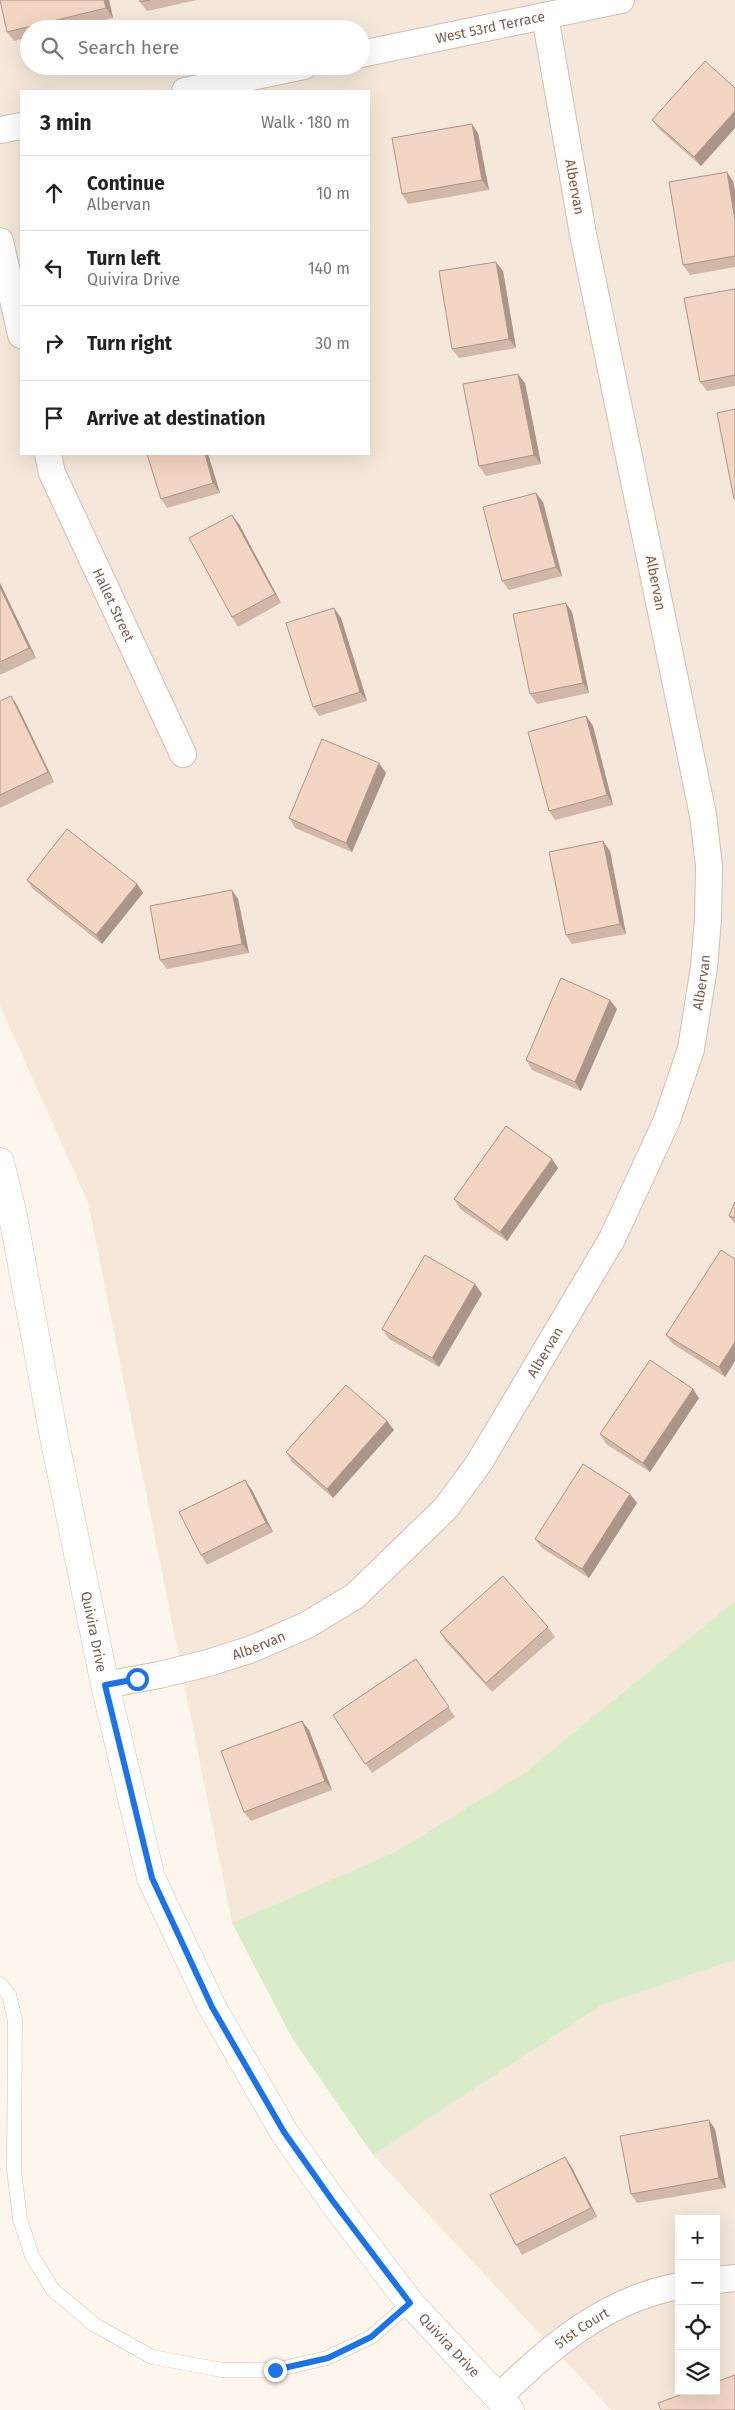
<!DOCTYPE html>
<meta charset="utf-8">
<style>
body{margin:0;font-family:"Fira Sans",sans-serif;background:#f6f6f6;color:#222}
.controls{position:absolute;right:15px;bottom:15px;display:grid;overflow:hidden;border-radius:0px;box-shadow:0 5px 20px #0002}
.controls button{width:45px;height:45px;display:grid;place-items:center;padding:0;border:0;border-bottom:1px solid #e0e0e0;background:#fff;color:#222;font:25px sans-serif}
.stop{position:absolute;width:15px;height:15px;margin:-11px;border:4px solid #1a73e8;border-radius:50%;background:#fff}
.stop.end{background:#1a73e8;border-color:#fff;box-shadow:0 1px 5px #0008}
.list{margin:0;padding:0;list-style:none}
h2{display:flex;justify-content:space-between;align-items:center;height:65px;margin:0;padding:0 20px;font-size:21px}
h2 small{font-size:16px;font-weight:400;color:#767676}
.list li{display:grid;grid-template-columns:32px 1fr auto;gap:15px;align-items:center;box-sizing:border-box;height:75px;padding:0 20px;border-top:1px solid #e0e0e0}
.list b{display:block;font-size:19px;white-space:nowrap}
.list p{margin:0;font-size:16px;white-space:nowrap;color:#767676}
.list em{font-size:16px;font-style:normal;color:#767676}
.icon{flex:none;width:28px;height:28px;fill:none;stroke:currentColor;stroke-width:2;stroke-linecap:round;stroke-linejoin:round}
.map{position:relative;flex:none;width:735px;height:2410px;overflow:hidden}
.search{position:absolute;background:#fff;box-shadow:0 5px 20px #0002;left:20px;top:20px;width:350px;height:55px;display:flex;align-items:center;gap:12px;box-sizing:border-box;padding:0 18px;border-radius:28px;color:#767676;font-size:19px}
.panel{position:absolute;background:#fff;box-shadow:0 5px 20px #0002;left:20px;top:90px;width:350px;height:365px;border-radius:0px}
.map>svg:first-child{display:block}
</style>
<div class="map">
<svg width="735" height="2410" viewBox="0 0 735 2410">
<rect width="100%" height="100%" fill="#fdf6ec"/>
<g fill="#f5e8da" fill-rule="evenodd">
<path d="M0,0H735V1601L524,1773L395,1852L232,1923L88,1202L0,1006ZM29,29H361V66H29ZM21,91H369V454H21Z"/>
<path d="M735,1960V2410H611L373,2155L602,2005ZM679,2219H716V2391H679Z"/>
</g>
<path fill="#d8ecc9" d="M735,1601V1960L602,2005L373,2155L292,2038L232,1923L395,1852L524,1773Z"/>
<g fill="none" stroke-linecap="round" stroke-linejoin="round">
<g stroke="#d1beb0" stroke-width="15">
<path id="service" d="M0,1984L9,1995L15,2020L14,2170L20,2219L32,2256L53,2290L95,2325L152,2357L222,2370H275L327,2358L371,2337L410,2303"/>
</g>
<g stroke="#d1beb0" stroke-width="28">
<g id="minor">
<path id="s1" d="M361,54L621,0"/>
<path d="M185,91L304,66"/>
<path d="M0,130L21,126"/>
<path d="M0,241L21,335"/>
<path id="s2" d="M48,454L52,473L183,754"/>
<path id="s3" d="M105,1685L159,1675L208,1663L252,1649L307,1625L355,1596L446,1508L479,1463L612,1239L667,1120L691,1049L704,967L708,919L709,866L703,815L583,234L545,16"/>
<path d="M716,2280L735,2278"/>
<path id="s4" d="M499,2397C549,2347 607,2299 679,2286"/>
</g>
</g>
<g stroke="#d6c0b0" stroke-width="29">
<g id="secondary">
<path id="s5" d="M0,1162L12,1211L54,1437L105,1685L151,1878L212,2007L284,2132L332,2200L410,2303L510,2410"/>
</g>
</g>
<use href="#service" stroke="#fff" stroke-width="14"/>
<use href="#minor" stroke="#fff" stroke-width="26"/>
<use href="#secondary" stroke="#fff" stroke-width="28"/>
</g>
<g fill="#d1b7a8">
<path d="M109,0L113,18L65,29H29V37L14,41L7,32Z"/>
<path d="M140,0H197L147,11L140,2Z"/>
<path d="M735,88V128L701,166L659,129L652,120Z"/>
<path d="M478,133L489,190L408,204L402,194Z"/>
<path d="M733,181L735,191V267L690,275L683,265Z"/>
<path d="M503,271L516,348L459,358L452,349Z"/>
<path d="M735,289V386L707,391L700,382Z"/>
<path d="M525,383L541,464L486,476L479,466Z"/>
<path d="M147,454H208L220,493L167,508L161,499Z"/>
<path d="M536,493L543,502L562,576L509,590L502,581Z"/>
<path d="M239,524L281,603L238,627L232,617Z"/>
<path d="M0,583L36,658L0,675Z"/>
<path d="M334,608L341,618L367,701L319,716L313,707Z"/>
<path d="M572,612L589,693L537,704L530,694Z"/>
<path d="M0,701L17,705L54,782L0,808Z"/>
<path d="M586,716L593,726L613,805L555,820L549,811Z"/>
<path d="M386,773L352,852L295,828L289,818Z"/>
<path d="M610,851L626,934L572,944L566,935Z"/>
<path d="M27,880L137,884L143,893L102,944L33,889Z"/>
<path d="M238,899L249,953L167,969L160,960Z"/>
<path d="M617,1009L581,1091L532,1070L526,1060Z"/>
<path d="M558,1168L507,1241L460,1209L454,1199Z"/>
<path d="M735,1202V1224L729,1216Z"/>
<path d="M735,1259V1361L725,1377L673,1344L666,1335Z"/>
<path d="M475,1284L482,1294L439,1367L389,1339L382,1329Z"/>
<path d="M699,1398L650,1472L606,1444L600,1434Z"/>
<path d="M387,1421L394,1430L333,1498L292,1462L286,1452Z"/>
<path d="M252,1490L273,1532L207,1565L201,1555Z"/>
<path d="M637,1503L589,1578L542,1548L535,1539Z"/>
<path d="M548,1627L555,1637L492,1692L446,1642L440,1632Z"/>
<path d="M416,1659L455,1717L372,1773L333,1715Z"/>
<path d="M309,1730L332,1790L251,1821L244,1812Z"/>
<path d="M715,2129L726,2188L637,2203L631,2194Z"/>
<path d="M571,2166L597,2217L522,2255L516,2245Z"/>
</g>
<g fill="#aa9588">
<path d="M104,0H109L113,18L106,8Z"/>
<path d="M735,111V128L701,166L694,157Z"/>
<path d="M472,124L478,133L489,190L482,180Z"/>
<path d="M727,172L733,181L735,191V220Z"/>
<path d="M496,262L503,271L516,348L509,339Z"/>
<path d="M518,374L525,383L541,464L534,455Z"/>
<path d="M205,454H208L220,493L213,483Z"/>
<path d="M536,493L543,502L562,576L556,567Z"/>
<path d="M232,515L239,524L281,603L275,594Z"/>
<path d="M0,583L36,658L29,648L0,587Z"/>
<path d="M566,603L572,612L589,693L583,683Z"/>
<path d="M334,608L341,618L367,701L360,692Z"/>
<path d="M11,696L17,705L54,782L48,772Z"/>
<path d="M586,716L593,726L613,805L607,795Z"/>
<path d="M379,763L386,773L352,852L346,843Z"/>
<path d="M603,841L610,851L626,934L620,924Z"/>
<path d="M137,884L143,893L102,944L96,935Z"/>
<path d="M232,890L238,899L249,953L242,944Z"/>
<path d="M610,1000L617,1009L581,1091L575,1082Z"/>
<path d="M552,1159L558,1168L507,1241L500,1232Z"/>
<path d="M475,1284L482,1294L439,1367L432,1358Z"/>
<path d="M735,1342V1361L725,1377L719,1367Z"/>
<path d="M693,1389L699,1398L650,1472L643,1463Z"/>
<path d="M387,1421L394,1430L333,1498L327,1489Z"/>
<path d="M245,1480L252,1490L273,1532L266,1523Z"/>
<path d="M630,1494L637,1503L589,1578L582,1569Z"/>
<path d="M302,1721L309,1730L332,1790L325,1781Z"/>
<path d="M709,2120L715,2129L726,2188L719,2178Z"/>
<path d="M565,2157L571,2166L597,2217L591,2208Z"/>
</g>
<g fill="#f3d5c3" stroke="#aa9588">
<path d="M0,0H104L106,8L7,32Z"/>
<path d="M140,0H150L140,2Z"/>
<path d="M705,61L735,88V111L694,157L652,120Z"/>
<path d="M472,124L482,180L402,194L392,138Z"/>
<path d="M727,172L735,220V256L683,265L669,182Z"/>
<path d="M496,262L509,339L452,349L439,271Z"/>
<path d="M735,289V375L700,382L684,298Z"/>
<path d="M518,374L534,455L479,466L463,384Z"/>
<path d="M735,409V499H734L717,413Z"/>
<path d="M147,454H205L213,483L161,499Z"/>
<path d="M536,493L556,567L502,581L483,507Z"/>
<path d="M232,515L275,594L232,617L189,538Z"/>
<path d="M0,587L29,648L0,662Z"/>
<path d="M566,603L583,683L530,694L513,614Z"/>
<path d="M334,608L360,692L313,707L286,623Z"/>
<path d="M11,696L48,772L0,795V701Z"/>
<path d="M586,716L607,795L549,811L528,732Z"/>
<path d="M322,739L379,763L346,843L289,818Z"/>
<path d="M67,829L137,884L96,935L27,880Z"/>
<path d="M603,841L620,924L566,935L549,852Z"/>
<path d="M232,890L242,944L160,960L150,906Z"/>
<path d="M561,978L610,1000L575,1082L526,1060Z"/>
<path d="M506,1126L552,1159L500,1232L454,1199Z"/>
<path d="M735,1202V1218L729,1216Z"/>
<path d="M721,1250L735,1259V1342L719,1367L666,1335Z"/>
<path d="M425,1255L475,1284L432,1358L382,1329Z"/>
<path d="M650,1360L693,1389L643,1463L600,1434Z"/>
<path d="M346,1385L387,1421L327,1489L286,1452Z"/>
<path d="M583,1464L630,1494L582,1569L535,1539Z"/>
<path d="M245,1480L266,1523L201,1555L179,1512Z"/>
<path d="M503,1576L548,1627L486,1683L440,1632Z"/>
<path d="M416,1659L449,1707L365,1764L333,1715Z"/>
<path d="M302,1721L325,1781L244,1812L221,1751Z"/>
<path d="M709,2120L719,2178L631,2194L620,2136Z"/>
<path d="M565,2157L591,2208L516,2245L490,2195Z"/>
<path d="M735,2375V2410H661L658,2403L691,2391H716V2382Z"/>
</g>
<g fill="none" stroke-linecap="round" stroke-linejoin="round">
<path stroke="#1a73e8" stroke-width="6" d="M137,1679L105,1685L152,1878L212,2007L284,2132L332,2200L410,2303L371,2337L328,2358L275,2370"/>
</g>
<g text-anchor="middle" stroke-width="4" stroke-linejoin="round" paint-order="stroke">
<g font-size="14" fill="#7a5c4d" stroke="#fffaf3">
<text dy="5" stroke="none"><textPath href="#s1" startOffset="132">West 53rd Terrace</textPath></text>
<text transform="translate(575 187) rotate(80)" y="5">Albervan</text>
<text transform="translate(656 583) rotate(79)" y="5">Albervan</text>
<text dy="5" stroke="none"><textPath href="#s2" startOffset="165">Hallet Street</textPath></text>
<text dy="5" stroke="none"><textPath href="#s3" startOffset="984">Albervan</textPath></text>
<text dy="5" stroke="none"><textPath href="#s3" startOffset="579">Albervan</textPath></text>
<text dy="5" stroke="none"><textPath href="#s5" startOffset="479">Quivira Drive</textPath></text>
<text dy="5" stroke="none"><textPath href="#s3" startOffset="159">Albervan</textPath></text>
<text dy="5" stroke="none"><textPath href="#s4" startOffset="108">51st Court</textPath></text>
<text dy="5" stroke="none"><textPath href="#s5" startOffset="1289">Quivira Drive</textPath></text>
</g>
</g>
</svg>
<div class="controls">
<button>+</button>
<button>−</button>
<button><svg class="icon" aria-label="locate" viewBox="0 0 24 24"><circle cx="12" cy="12" r="6"/><path d="M12 2v4M12 18v4M2 12h4M18 12h4"/></svg></button>
<button><svg class="icon" aria-label="layers" viewBox="0 0 24 24"><path d="M12 4l9 5-9 5-9-5zM3 14l9 5 9-5"/></svg></button>
</div>
<div class="stop" style="left:137px;top:1679px"></div>
<div class="stop end" style="left:275px;top:2370px"></div>
<div class="search"><svg class="icon" aria-label="search" viewBox="0 0 24 24"><circle cx="10" cy="10" r="6"/><path d="M15 15l6 6"/></svg>Search here</div>
<section class="panel">
<h2>3 min<small>Walk · 180 m</small></h2>
<ul class="list">
<li><svg class="icon" aria-label="ahead" viewBox="0 0 24 24"><path d="M12 20V5M6 11l6-6 6 6"/></svg><div><b>Continue</b><p>Albervan</p></div><em>10 m</em></li>
<li><svg class="icon" aria-label="left" viewBox="0 0 24 24"><path d="M17 20v-9H6M10 6l-5 5 5 5"/></svg><div><b>Turn left</b><p>Quivira Drive</p></div><em>140 m</em></li>
<li><svg class="icon" aria-label="right" viewBox="0 0 24 24"><path d="M7 20v-9h11M14 6l5 5-5 5"/></svg><div><b>Turn right</b></div><em>30 m</em></li>
<li><svg class="icon" aria-label="arrive" viewBox="0 0 24 24"><path d="M6 21V4h12l-3 4 3 4H6"/></svg><div><b>Arrive at destination</b></div></li>
</ul>
</section>
</div>
